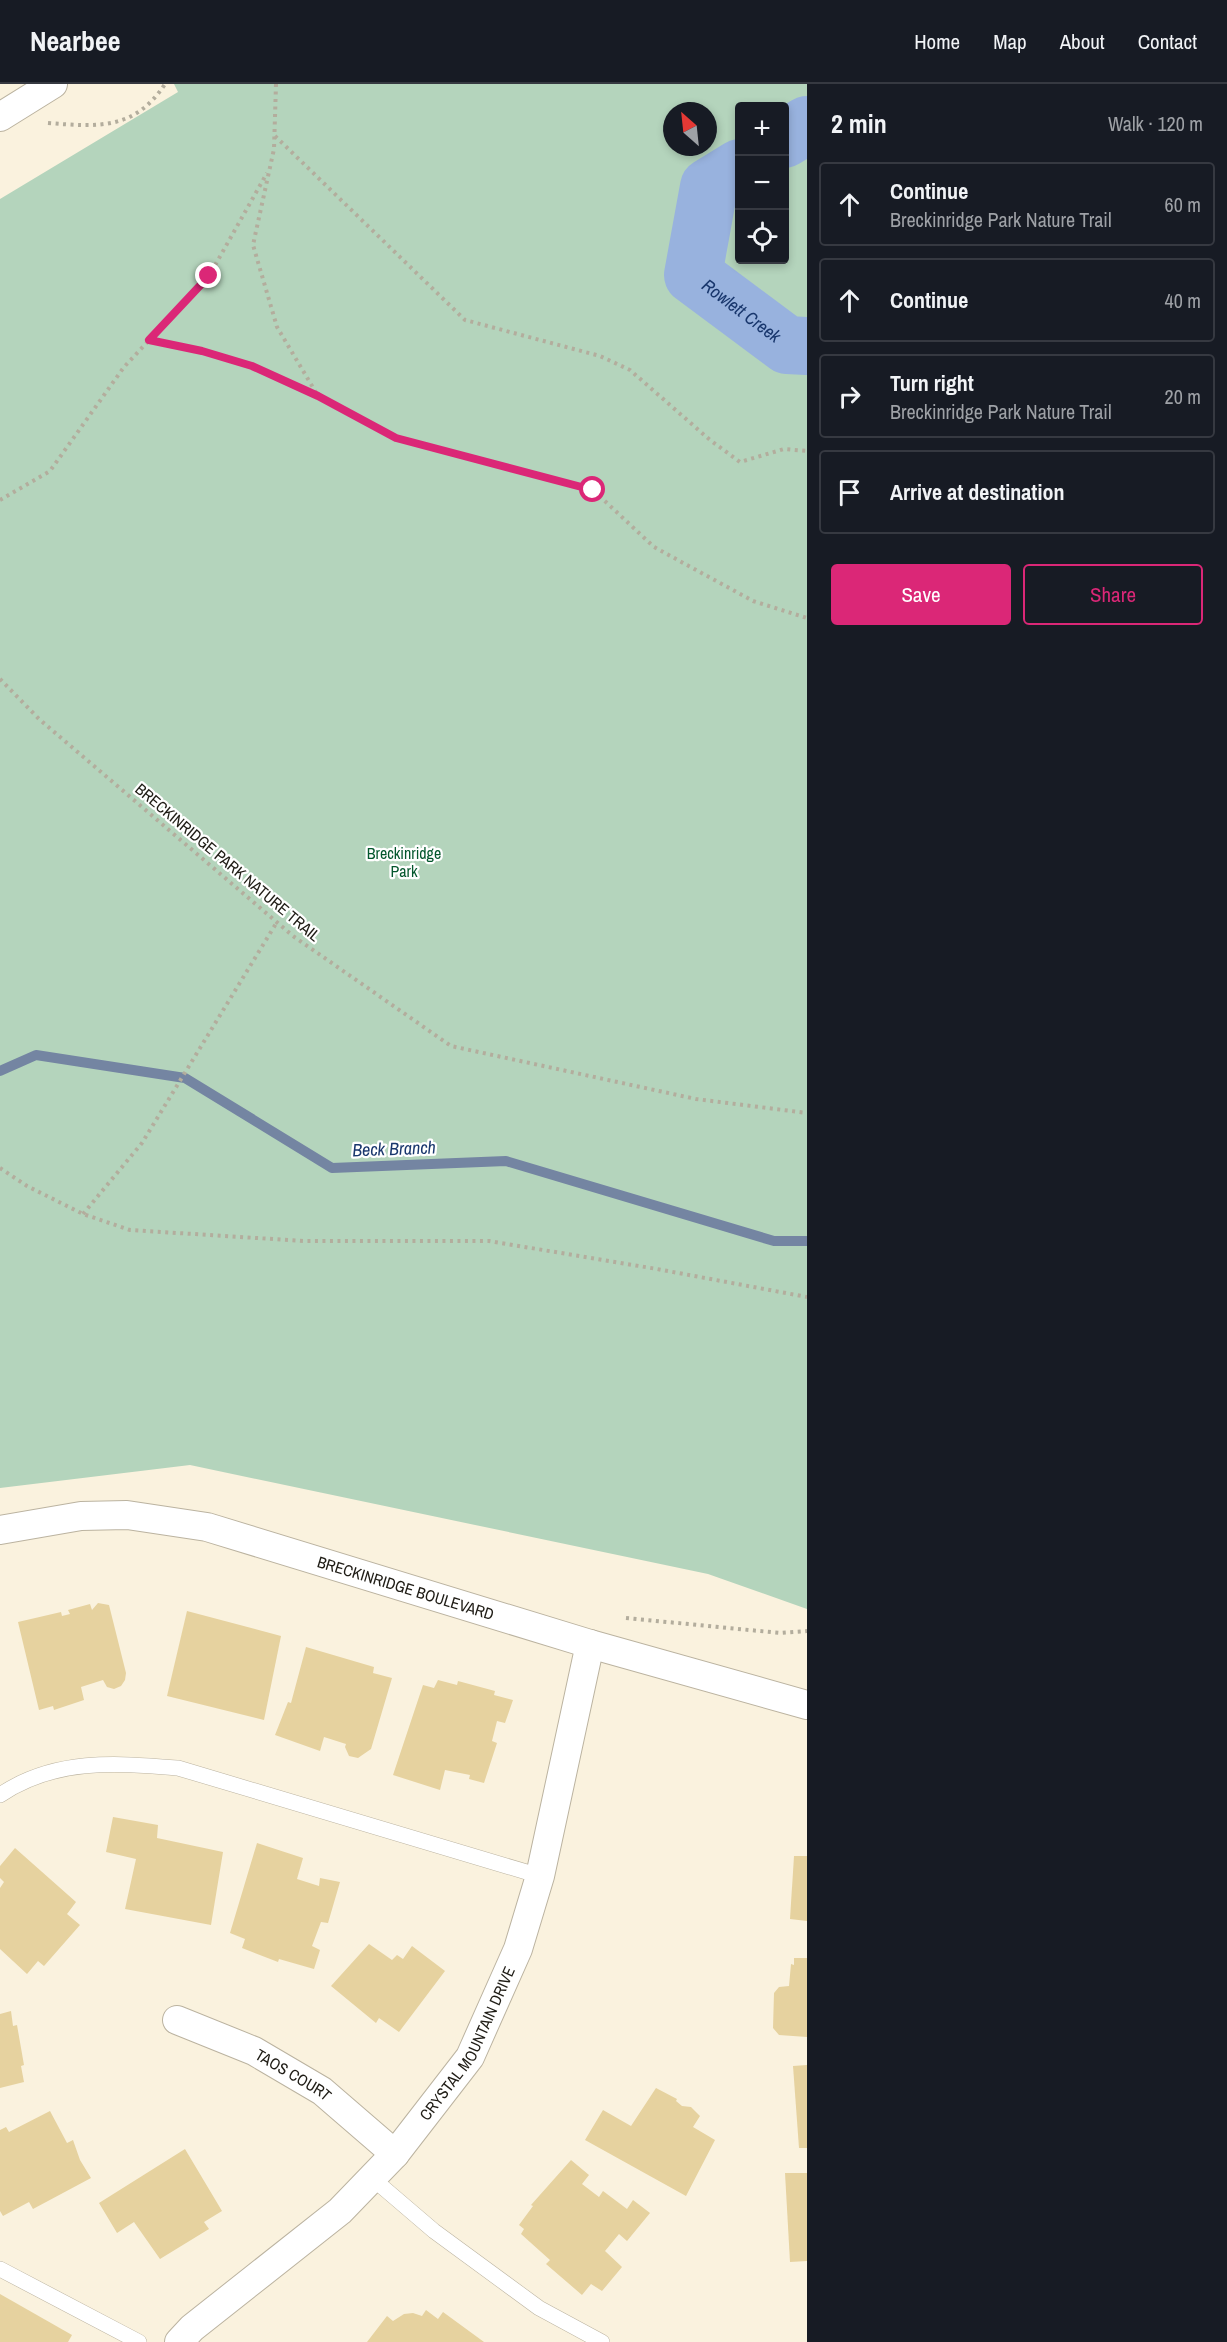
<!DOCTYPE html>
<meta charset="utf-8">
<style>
body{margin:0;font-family:"Archivo Narrow",sans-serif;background:#20242c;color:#f1f3f6}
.controls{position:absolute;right:18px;top:18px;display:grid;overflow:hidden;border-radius:6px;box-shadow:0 3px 9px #0003}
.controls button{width:54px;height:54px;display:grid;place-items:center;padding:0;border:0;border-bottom:2px solid #363941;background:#171b24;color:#f1f3f6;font:30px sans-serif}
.compass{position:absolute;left:663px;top:18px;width:54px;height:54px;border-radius:50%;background:#171b24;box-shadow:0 3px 9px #0003;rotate:333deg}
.stop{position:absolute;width:18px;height:18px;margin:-14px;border:4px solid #db2777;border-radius:50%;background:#fff}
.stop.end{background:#db2777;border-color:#fff;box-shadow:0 2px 6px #0008}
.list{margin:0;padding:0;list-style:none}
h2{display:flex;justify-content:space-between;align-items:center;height:78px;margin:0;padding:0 24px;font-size:26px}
h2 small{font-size:20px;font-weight:400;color:#9ea1a6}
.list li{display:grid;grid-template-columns:39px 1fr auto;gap:18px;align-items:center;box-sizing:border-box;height:84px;margin:0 12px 12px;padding:0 12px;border:2px solid #363941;border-radius:6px}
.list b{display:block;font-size:22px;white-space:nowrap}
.list p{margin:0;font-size:20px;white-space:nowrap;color:#9ea1a6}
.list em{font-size:20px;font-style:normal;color:#9ea1a6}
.actions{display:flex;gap:12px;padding:18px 24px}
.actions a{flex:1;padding:14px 0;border:2px solid #db2777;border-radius:6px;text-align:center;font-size:21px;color:#db2777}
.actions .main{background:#db2777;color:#fff}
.icon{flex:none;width:33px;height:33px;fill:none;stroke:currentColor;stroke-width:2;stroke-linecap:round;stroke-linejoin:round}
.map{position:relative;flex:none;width:807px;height:2258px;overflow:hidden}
header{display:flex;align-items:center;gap:36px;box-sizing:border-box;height:84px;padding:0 30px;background:#171b24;border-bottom:2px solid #363941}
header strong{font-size:28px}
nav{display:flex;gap:33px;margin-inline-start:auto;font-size:21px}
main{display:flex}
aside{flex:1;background:#171b24}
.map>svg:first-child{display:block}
</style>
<header>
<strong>Nearbee</strong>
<nav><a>Home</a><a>Map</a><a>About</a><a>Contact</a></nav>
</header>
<main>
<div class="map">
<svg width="807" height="2258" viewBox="0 0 807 2258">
<rect width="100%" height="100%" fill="#faf2de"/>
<path fill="#b4d4bc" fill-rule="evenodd" d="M174,0H807V1525L708,1490L190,1381L0,1404V115L178,8ZM740,22H784V176H740ZM672,27H708V63H672Z"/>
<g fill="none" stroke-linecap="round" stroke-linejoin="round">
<path stroke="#7485a2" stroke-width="10" d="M0,987L36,971L185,994L332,1084L506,1077L774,1157H807"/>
<g stroke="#98b2de" stroke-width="58">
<path d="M784,55L807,41"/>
<path id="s1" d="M740,84L709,103L693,191L787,261L807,262"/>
</g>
</g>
<g fill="#e6d29f">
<path d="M98,1519L109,1521L126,1589L125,1596L121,1602L114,1605L107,1603L103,1596L81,1603L84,1616L54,1626L53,1622L39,1626L18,1538L61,1528L62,1532L70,1530L68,1526L90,1520L92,1526Z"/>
<path d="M187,1527L281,1552L264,1636L167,1612Z"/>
<path d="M306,1563L374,1583L373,1589L392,1594L371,1665L358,1674L349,1672L345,1663L346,1660L324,1653L320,1667L275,1651L288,1618L291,1619Z"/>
<path d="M438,1596L457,1601L458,1597L495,1607L494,1611L513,1616L505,1639L497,1637L492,1657L497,1659L484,1699L469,1695L470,1691L445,1686L440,1706L393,1691L423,1601L434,1604Z"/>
<path d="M113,1733L158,1741L157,1754L223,1768L211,1841L125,1825L136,1775L106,1768Z"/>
<path d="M257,1759L303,1774L297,1795L319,1802L320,1794L340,1798L328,1839L321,1838L312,1862L320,1866L314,1885L279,1875L278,1878L242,1864L245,1855L230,1849Z"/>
<path d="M15,1764L76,1818L67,1830L80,1841L44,1882L38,1877L27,1890L0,1865V1804L4,1798L0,1794V1782Z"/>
<path d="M794,1772H807V1837L790,1835Z"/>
<path d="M369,1860L392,1876L397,1871L403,1875L412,1862L445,1887L399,1948L379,1934L376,1939L331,1902Z"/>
<path d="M794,1874H807V1953L779,1951L773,1944L774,1909L779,1903L789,1902L791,1880L794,1881Z"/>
<path d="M11,1927L13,1942L17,1941L24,1981L21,1982L24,1998L0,2004V1930Z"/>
<path d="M807,1981V2064H799L793,1982Z"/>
<path d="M656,2004L677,2015L676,2017L682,2022L691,2023L700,2032L693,2043L715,2056L686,2112L585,2056L603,2026L631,2042Z"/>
<path d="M50,2027L67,2059L73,2056L80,2076L91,2094L33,2125L29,2118L3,2132L0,2127V2046L6,2043L9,2048Z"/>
<path d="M185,2065L222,2127L204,2138L209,2145L160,2175L134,2138L117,2149L99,2119Z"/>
<path d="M571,2076L589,2091L582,2100L599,2113L603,2107L627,2125L633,2116L650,2129L627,2157L619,2150L605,2167L622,2183L602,2207L591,2200L582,2211L546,2180L550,2176L521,2150L524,2145L519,2141L533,2122L531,2121Z"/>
<path d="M785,2089H807V2177L790,2178Z"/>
<path d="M0,2210L72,2251L68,2258H0Z"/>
<path d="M426,2226L438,2235L443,2228L484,2258H367L387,2232L393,2237L404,2230L413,2229L422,2232Z"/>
</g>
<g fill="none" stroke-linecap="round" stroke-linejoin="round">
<g stroke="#bbb3a0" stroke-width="16">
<g id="service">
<path d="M0,1711C55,1674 115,1679 178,1684L540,1792"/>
<path d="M372,2094L434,2147L539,2224L602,2258"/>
<path d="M0,2185L139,2258"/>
</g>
</g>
<g stroke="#bbb3a0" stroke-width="30">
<g id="minor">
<path d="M0,33L53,0"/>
<path id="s2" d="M0,1446L81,1432L127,1431L207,1443L590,1560L807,1621"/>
<path id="s3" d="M177,1936L254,1967L322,2007L395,2070"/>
<path id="s4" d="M179,2258L192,2244L340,2127L395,2070L470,1973L518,1865L540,1792L590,1560"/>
</g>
</g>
<g stroke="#b3ad9d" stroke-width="4" stroke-dasharray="3 4.5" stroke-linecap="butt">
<path d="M276,0L274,65L253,161L277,243L318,312L396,354L593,406L654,463L753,517L807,534"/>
<path d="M48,39C98,43 135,46 165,0"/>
<path d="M275,52L465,236L600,272L630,286L710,356L740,378L784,365L807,367"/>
<path d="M149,257L202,267L252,282L317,312"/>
<path d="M0,416L50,387L124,283L209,192L267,89"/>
<path d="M0,595L39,635L293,852L451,962L696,1015L807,1029"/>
<path d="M0,1084L27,1102L83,1130L130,1146L304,1157H489L657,1185L807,1213"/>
<path d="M83,1130L142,1059L277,838"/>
<path d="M626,1534L780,1549L807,1547"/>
</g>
<use href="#service" stroke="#fff" stroke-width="15"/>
<use href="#minor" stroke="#fff" stroke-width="28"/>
</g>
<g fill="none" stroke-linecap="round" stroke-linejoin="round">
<path stroke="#db2777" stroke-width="8" d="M209,192L149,256L202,267L252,282L318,312L396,354L593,406"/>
</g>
<g text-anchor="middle" stroke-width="4.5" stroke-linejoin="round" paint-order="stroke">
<g font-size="16" fill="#04572d" stroke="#fff">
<text x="404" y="775">Breckinridge<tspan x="404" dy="18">Park</tspan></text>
</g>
<g font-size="16" fill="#1f1c15" stroke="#fff">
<text transform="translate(228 778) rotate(40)" y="6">BRECKINRIDGE PARK NATURE TRAIL</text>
<text dy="6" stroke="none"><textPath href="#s2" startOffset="417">BRECKINRIDGE BOULEVARD</textPath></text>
<text dy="6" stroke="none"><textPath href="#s4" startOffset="420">CRYSTAL MOUNTAIN DRIVE</textPath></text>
<text dy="6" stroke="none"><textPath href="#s3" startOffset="129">TAOS COURT</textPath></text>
</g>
<g font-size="18" font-style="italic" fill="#19376d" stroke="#fff">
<text dy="6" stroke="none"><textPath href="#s1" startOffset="186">Rowlett Creek</textPath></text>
<text transform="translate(394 1065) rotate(-2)" y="6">Beck Branch</text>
</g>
</g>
</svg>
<div class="controls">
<button>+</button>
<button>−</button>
<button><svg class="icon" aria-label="locate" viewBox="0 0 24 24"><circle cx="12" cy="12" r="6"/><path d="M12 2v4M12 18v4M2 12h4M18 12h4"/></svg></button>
</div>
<svg class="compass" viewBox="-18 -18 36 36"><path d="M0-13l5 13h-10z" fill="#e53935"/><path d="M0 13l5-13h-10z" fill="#9ea1a6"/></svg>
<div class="stop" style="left:593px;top:406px"></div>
<div class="stop end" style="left:209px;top:192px"></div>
</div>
<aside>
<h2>2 min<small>Walk · 120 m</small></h2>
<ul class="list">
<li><svg class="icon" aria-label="ahead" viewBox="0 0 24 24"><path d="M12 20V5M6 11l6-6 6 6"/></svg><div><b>Continue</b><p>Breckinridge Park Nature Trail</p></div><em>60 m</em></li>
<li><svg class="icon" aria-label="ahead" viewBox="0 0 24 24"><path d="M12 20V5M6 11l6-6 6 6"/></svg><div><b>Continue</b></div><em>40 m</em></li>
<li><svg class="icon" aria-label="right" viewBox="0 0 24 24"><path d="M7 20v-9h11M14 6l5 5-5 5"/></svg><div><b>Turn right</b><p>Breckinridge Park Nature Trail</p></div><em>20 m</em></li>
<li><svg class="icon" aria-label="arrive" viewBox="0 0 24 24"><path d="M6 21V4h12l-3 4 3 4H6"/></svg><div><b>Arrive at destination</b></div></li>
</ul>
<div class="actions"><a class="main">Save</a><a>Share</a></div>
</aside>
</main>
